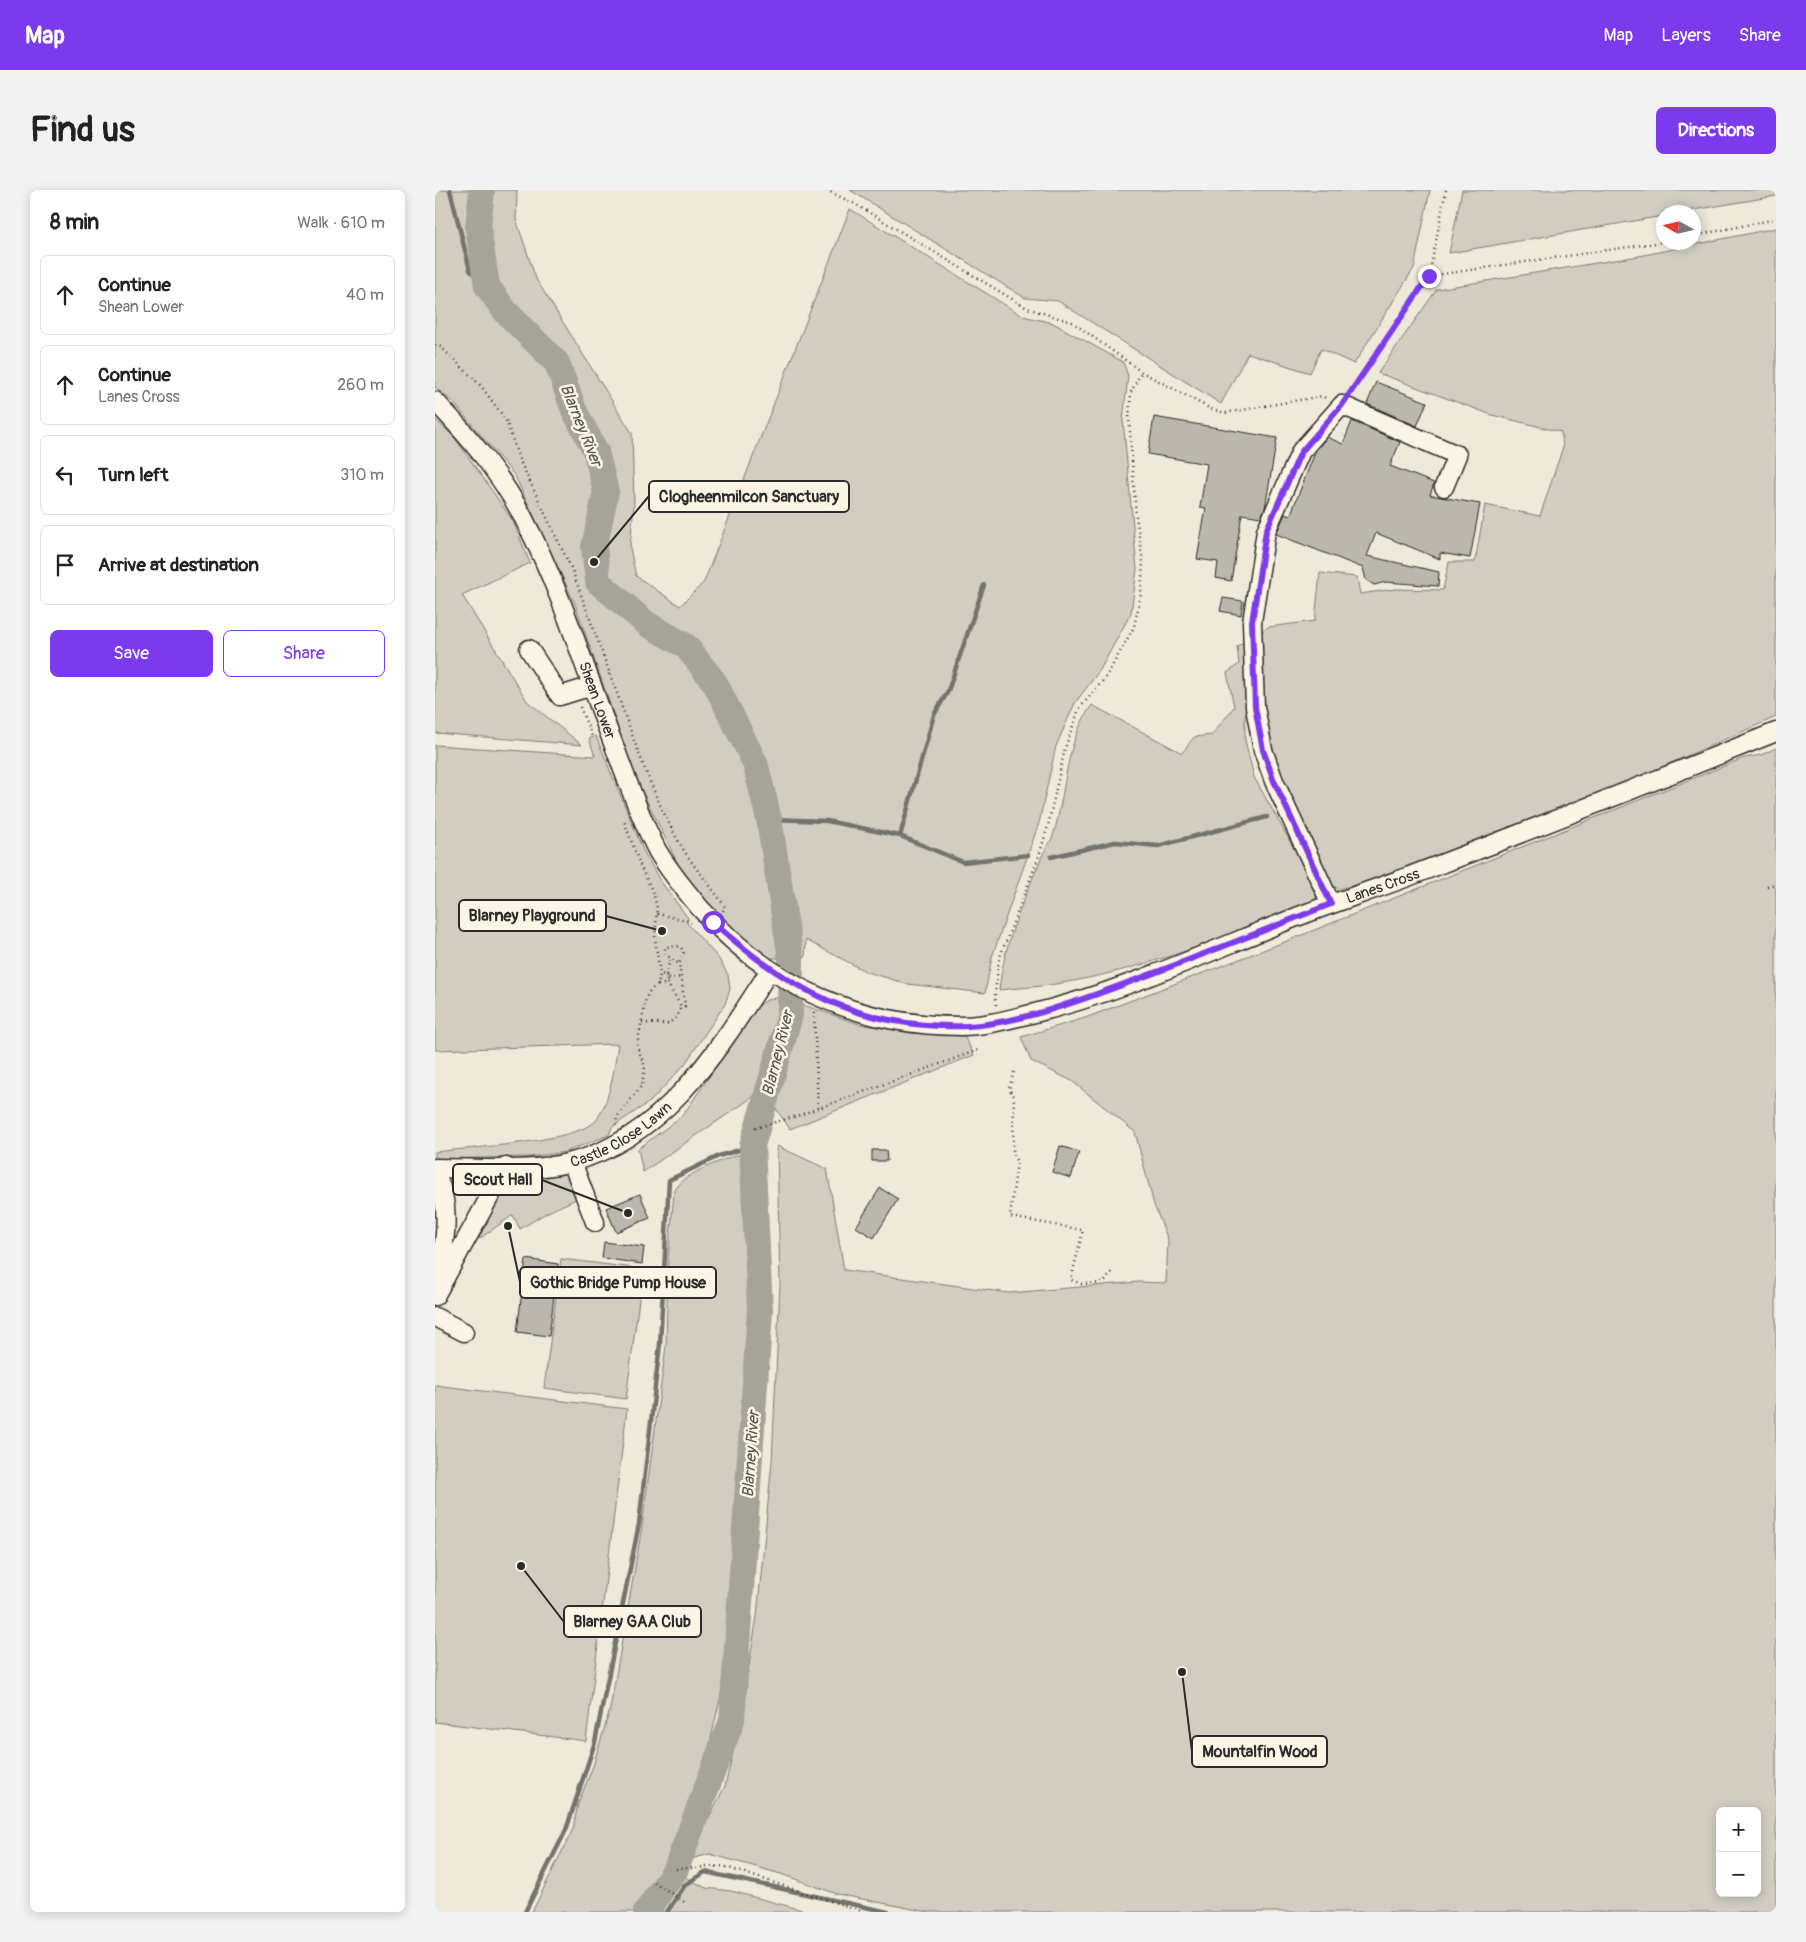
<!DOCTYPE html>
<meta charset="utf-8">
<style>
body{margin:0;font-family:Pangolin,sans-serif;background:#f2f2f2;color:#222}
.controls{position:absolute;right:15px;bottom:15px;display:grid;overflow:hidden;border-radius:8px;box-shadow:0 2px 12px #0003}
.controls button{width:45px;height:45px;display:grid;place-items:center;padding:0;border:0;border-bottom:1px solid #e0e0e0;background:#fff;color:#222;font:25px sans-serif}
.compass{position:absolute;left:1221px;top:15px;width:45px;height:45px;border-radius:50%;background:#fff;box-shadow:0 2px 12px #0003;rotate:278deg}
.stop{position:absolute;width:15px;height:15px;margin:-11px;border:4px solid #7c3aed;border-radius:50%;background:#fff}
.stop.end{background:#7c3aed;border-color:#fff;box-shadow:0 1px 5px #0008}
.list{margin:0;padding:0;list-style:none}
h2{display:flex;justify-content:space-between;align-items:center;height:65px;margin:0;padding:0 20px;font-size:21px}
h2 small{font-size:16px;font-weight:400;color:#767676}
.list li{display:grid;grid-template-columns:32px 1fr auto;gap:15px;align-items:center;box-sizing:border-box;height:80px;margin:0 10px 10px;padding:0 10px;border:1px solid #e0e0e0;border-radius:8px}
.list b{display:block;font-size:19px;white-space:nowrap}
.list p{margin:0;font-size:16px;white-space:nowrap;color:#767676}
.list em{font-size:16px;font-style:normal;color:#767676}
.actions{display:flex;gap:10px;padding:15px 20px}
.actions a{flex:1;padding:11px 0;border:1px solid #7c3aed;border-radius:8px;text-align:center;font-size:18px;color:#7c3aed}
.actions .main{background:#7c3aed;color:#fff}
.icon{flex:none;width:28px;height:28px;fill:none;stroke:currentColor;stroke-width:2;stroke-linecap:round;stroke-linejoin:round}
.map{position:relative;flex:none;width:1341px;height:1722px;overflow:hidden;border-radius:8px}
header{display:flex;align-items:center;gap:30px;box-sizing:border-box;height:70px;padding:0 25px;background:#7c3aed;color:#fff}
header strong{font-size:24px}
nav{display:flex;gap:28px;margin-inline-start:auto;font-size:18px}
.intro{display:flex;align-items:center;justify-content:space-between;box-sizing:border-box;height:120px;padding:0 30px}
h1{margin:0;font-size:35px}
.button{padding:12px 22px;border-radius:8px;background:#7c3aed;color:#fff;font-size:18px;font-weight:700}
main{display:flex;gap:30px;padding:0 30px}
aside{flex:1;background:#fff;border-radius:8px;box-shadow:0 2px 12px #0003}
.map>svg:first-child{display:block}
</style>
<header>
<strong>Map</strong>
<nav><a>Map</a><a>Layers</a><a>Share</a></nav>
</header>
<div class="intro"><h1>Find us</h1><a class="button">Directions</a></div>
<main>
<aside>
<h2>8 min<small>Walk · 610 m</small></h2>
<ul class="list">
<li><svg class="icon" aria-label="ahead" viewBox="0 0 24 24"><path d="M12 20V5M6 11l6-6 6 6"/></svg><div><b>Continue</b><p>Shean Lower</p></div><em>40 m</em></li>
<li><svg class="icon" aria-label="ahead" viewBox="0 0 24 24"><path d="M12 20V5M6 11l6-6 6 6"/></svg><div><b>Continue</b><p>Lanes Cross</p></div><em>260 m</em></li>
<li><svg class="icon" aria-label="left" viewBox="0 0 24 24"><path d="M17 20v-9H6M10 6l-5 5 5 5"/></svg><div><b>Turn left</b></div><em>310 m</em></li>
<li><svg class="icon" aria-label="arrive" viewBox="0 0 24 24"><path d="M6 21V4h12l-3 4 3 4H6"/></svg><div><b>Arrive at destination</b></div></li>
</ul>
<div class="actions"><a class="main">Save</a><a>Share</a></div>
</aside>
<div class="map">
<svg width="1341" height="1722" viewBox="0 0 1341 1722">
<rect width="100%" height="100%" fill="#efe9da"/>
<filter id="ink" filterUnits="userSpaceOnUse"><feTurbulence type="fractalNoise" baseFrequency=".02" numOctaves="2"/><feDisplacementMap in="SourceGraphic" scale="10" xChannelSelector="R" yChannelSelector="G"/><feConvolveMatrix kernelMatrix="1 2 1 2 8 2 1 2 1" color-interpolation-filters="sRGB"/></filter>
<g filter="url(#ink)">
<g fill="#d2cdc0" stroke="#7e7c76" fill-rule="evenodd">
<path d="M0,0H82L81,29L101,89L197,243L199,313L195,358L201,386L245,416L269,392L415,19L588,126L618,133L688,172L693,186L688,230L702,379L696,423L665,480L640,513L621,556L604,633L557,767L550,803L473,794L432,782L371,750L370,768H333L284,728L247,682L201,589L140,414L80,286L18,212L0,197Z"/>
<path d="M415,0H995L979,78L919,174L886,159L875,183L813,163L786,214L623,111L590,108Z"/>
<path d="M1027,0H1341V6L1247,22H1228V26L1014,63Z"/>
<path d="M1341,38V527L1158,607L923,694L904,699L898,696L831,558L823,444L833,437L880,431L885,383L922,387L925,404L960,399L1008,400L1014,372H1040L1050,315L1105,326L1128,257L1126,242L1057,225L943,183L1002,99L1204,66Z"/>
<path d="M0,229L20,248L78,331L95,373L27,405L92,511L147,555L0,543Z"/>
<path d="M812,450L814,524L810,525V550L819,587L880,696L882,706L878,712C795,746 710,780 621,794C602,797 583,798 564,800C569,753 589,709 607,666C610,659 615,653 618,646C632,601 629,554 657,515L747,563L759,547L777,545L799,517L792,483L804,474L802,456Z"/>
<path d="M161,546L208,660L224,689L253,728L252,733L284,769L293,785L295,799L290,814L250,874L216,911L177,937L174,945L130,962L94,967L0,969V962C30,958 149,952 163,928C176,906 179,879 183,854L0,860V555L160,566L154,549Z"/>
<path d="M1341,558V1722H493L402,1704L346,1684L275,1664L252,1670L290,1596L304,1537L322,1426L337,1271L345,1095L342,956L392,979L409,1080L574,1103L704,1092L731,1093L733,1050L719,1015L700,942L637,891L596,871L586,847L650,828L852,751L1309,568L1326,565ZM1285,1621H1322V1703H1285Z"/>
<path d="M345,807L424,834L477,843L529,846L539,865L355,939L328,900L208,982L203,959L248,925L321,818L332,810Z"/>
<path d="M301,965L311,966L314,971L317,1157L313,1213L314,1272L297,1380L286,1505L271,1570L247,1639L236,1666L203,1722H97L138,1639L143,1614L158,1576L175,1519L206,1343L231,1156L233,1068L239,1003C245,984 284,972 301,965Z"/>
<path d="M119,983H134L141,1009L111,1023L85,1039L78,1025L44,1049C49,1031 68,999 84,990C94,984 108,985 119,983Z"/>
<path d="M126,1069L208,1079L191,1209L109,1198Z"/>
<path d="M0,1195L192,1219L151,1551L0,1532Z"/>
<path d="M243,1683L271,1698L296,1701L375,1722H214Z"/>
</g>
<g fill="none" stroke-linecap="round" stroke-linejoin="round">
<g stroke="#75736d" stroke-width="4.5">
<path d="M15,0L35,80L52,96"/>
<path d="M334,629L392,631L465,646L528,672L593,665"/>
<path d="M465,646L499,525L513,501L549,395"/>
<path d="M616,667L680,652L723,656L832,627"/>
<path d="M90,1722L131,1640L160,1552L204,1334L225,1154L234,990L284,966L317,956"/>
<path d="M232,1722L250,1695L270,1682L453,1722"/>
</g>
<path stroke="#a6a399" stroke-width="26" d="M47,0L43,38L52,96L71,122L122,173L139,220L161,262L171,302L159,357L163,392L212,434L251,456L280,493L320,573L334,629L356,769L355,825L317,956L325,1120L297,1530L241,1679L211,1722"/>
</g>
<g fill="#bcb7ac" stroke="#2b2b2b">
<path d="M941,192L992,212L982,236L932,214Z"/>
<path d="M719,227L842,248L830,318L826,327L807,324L796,391L781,388L783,372L762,369L771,318L765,317L772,274L713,264Z"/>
<path d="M917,231L965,252L955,276L999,293L995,305L1045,314L1035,368L1005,363V369L941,343L932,366L1004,382L1003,396L951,392L939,395L931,390L928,378L841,344L850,324L855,326L881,260L892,247L908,254Z"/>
<path d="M788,408L808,411L806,425L785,421Z"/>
<path d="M625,956L644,962L636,988L617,982Z"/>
<path d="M437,960H451L452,971H437Z"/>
<path d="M445,998L463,1009L439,1048L421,1037Z"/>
<path d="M205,1004L215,1028L181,1042L171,1018Z"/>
<path d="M169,1052L209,1057L207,1074L167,1068Z"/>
<path d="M91,1069L123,1074L114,1146L82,1142Z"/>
</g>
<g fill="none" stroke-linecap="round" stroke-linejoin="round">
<g stroke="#2b2b2b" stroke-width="21">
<g id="minor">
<path id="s1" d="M0,211C34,247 66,284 89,329C124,396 147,470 173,540C188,578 204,627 223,662C235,682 250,700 265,718C336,797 422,836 527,836C551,836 574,829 596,824C687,802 773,762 859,728C900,712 942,699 983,683C1103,637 1222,590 1341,542"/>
<path d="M94,459L125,506L157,496"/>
<path d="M896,714L839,591L828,560L820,517L817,432L831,341L866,261L907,215L1022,265L1009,297"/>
<path d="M137,972L160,1032"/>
<path id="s2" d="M0,978C43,978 96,983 137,972C232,946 285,857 335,780"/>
<path d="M0,984C18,1015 9,1057 3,1090"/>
<path d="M0,1106L71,977"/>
<path d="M0,1127L29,1142"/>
</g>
</g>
<g stroke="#2b2b2b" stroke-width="2.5" stroke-dasharray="1 4" stroke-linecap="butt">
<path d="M391,0L420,14L592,118L637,132L707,182L776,219L790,223L887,206L892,209"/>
<path d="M1011,0L994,86L1228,52"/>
<path d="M1258,46L1341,29"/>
<path d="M0,155L6,157L46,196L71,230L84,269L137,380L175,484L170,487"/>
<path d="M915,203L994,86"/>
<path d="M175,484C196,541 215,601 245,654C258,677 276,695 290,717L288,721"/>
<path d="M145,517L158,549"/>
<path d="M1332,696L1341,694"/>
<path d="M222,724L251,730L256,733"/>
<path d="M231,785L235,770"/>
<path d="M233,789L246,787"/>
<path d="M232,793L246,816H250L244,774L249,762L245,756L230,757V764L244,774"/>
<path d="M223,795L229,794L233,789L231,785L225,784"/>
<path d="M561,815L560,803L564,769L603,669L613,636L630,558L644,519L671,487L699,437L706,404L708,372L701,326L694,228L696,202L706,183"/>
<path d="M379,822L383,918"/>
<path d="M207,833L233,834L242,827L246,816"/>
<path d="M579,882L574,899L579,906L578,964L582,972L575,1027L648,1040L636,1090L647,1094L669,1093L678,1080"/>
<path d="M181,935L182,927L207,895L210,877L202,856L211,808L215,800L223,795L225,784L220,748L222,718L218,702L207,680L189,631"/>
<path d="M320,938L362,926L546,859"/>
<path d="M241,1679L288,1676L429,1722"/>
<path d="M219,1692L251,1713"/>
</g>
<use href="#minor" stroke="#fcf5e5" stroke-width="18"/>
</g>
</g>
<g fill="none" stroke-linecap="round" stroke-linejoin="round" filter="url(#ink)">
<path stroke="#7c3aed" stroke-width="6" d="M278,732C353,801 429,840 533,836C587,833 652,808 703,789C768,765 832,739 896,714L839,591L828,560L820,517L817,432L831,341L866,262L907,215L994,86"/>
</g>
<g text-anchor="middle" stroke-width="5" stroke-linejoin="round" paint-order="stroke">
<g font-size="15" fill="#2b2b2b" stroke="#fcf5e5">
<text dy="5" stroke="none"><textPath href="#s1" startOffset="344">Shean Lower</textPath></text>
<text dy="5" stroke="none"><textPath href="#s1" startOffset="1319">Lanes Cross</textPath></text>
<text dy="5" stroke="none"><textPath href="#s2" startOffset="194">Castle Close Lawn</textPath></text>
</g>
<g font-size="16" font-style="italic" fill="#565552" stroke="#fcf5e5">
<text transform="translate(147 235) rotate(68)" y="6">Blarney River</text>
<text transform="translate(342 863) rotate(-76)" y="6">Blarney River</text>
<text transform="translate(315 1264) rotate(-86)" y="6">Blarney River</text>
</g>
</g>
<path fill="none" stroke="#2b2b2b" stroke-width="2" d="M159 372L214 306M227 741L171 726M193 1023L107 990M73 1036L85 1092M86 1376L129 1432M747 1482L757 1562"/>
<g fill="#2b2b2b" stroke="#fcf5e5" stroke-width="2">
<circle cx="159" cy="372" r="5"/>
<circle cx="227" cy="741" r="5"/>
<circle cx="193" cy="1023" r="5"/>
<circle cx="73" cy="1036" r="5"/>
<circle cx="86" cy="1376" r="5"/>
<circle cx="747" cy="1482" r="5"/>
</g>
<g fill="#fcf5e5" stroke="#2b2b2b" stroke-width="2">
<rect x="214" y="291" width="200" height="31" rx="5"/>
<rect x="24" y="710" width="147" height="31" rx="5"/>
<rect x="18" y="974" width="89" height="31" rx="5"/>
<rect x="85" y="1077" width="196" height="31" rx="5"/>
<rect x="129" y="1416" width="137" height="31" rx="5"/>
<rect x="757" y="1546" width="135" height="31" rx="5"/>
</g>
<g font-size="16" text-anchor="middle" font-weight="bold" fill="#2b2b2b">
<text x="314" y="312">Clogheenmilcon Sanctuary</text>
<text x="97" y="731">Blarney Playground</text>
<text x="63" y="995">Scout Hall</text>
<text x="183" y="1098">Gothic Bridge Pump House</text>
<text x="197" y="1437">Blarney GAA Club</text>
<text x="825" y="1567">Mountalfin Wood</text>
</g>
</svg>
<div class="controls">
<button>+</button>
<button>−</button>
</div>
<svg class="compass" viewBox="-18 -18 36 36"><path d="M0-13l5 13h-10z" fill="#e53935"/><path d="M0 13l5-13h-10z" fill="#767676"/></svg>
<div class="stop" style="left:278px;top:732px"></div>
<div class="stop end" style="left:994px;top:86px"></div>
</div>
</main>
